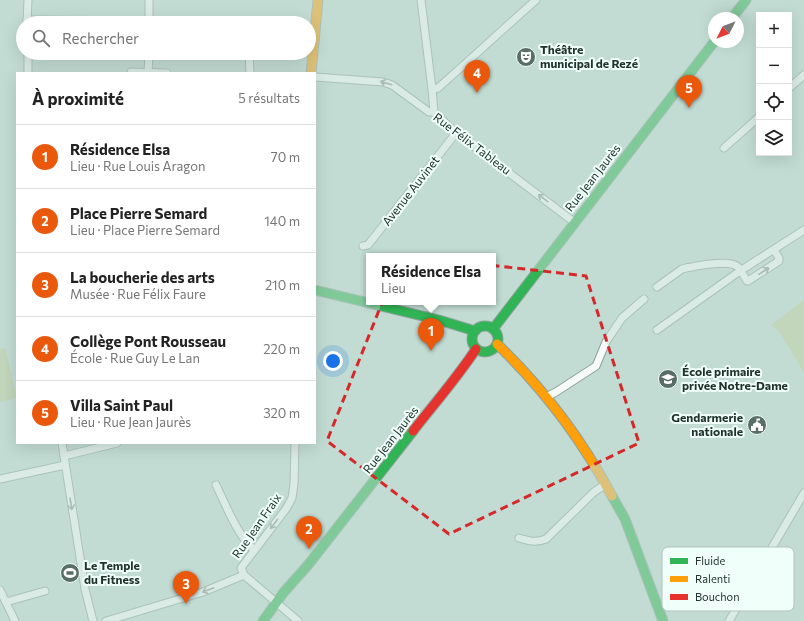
<!DOCTYPE html>
<html lang="fr">
<meta charset="utf-8">
<style>
body{margin:0;font-family:Commissioner,sans-serif;background:#f6f6f6;color:#222}
.controls{position:absolute;right:12px;top:12px;display:grid;overflow:hidden;border-radius:0px;box-shadow:0 4px 16px #0002}
.controls button{width:36px;height:36px;display:grid;place-items:center;padding:0;border:0;border-bottom:1px solid #e0e0e0;background:#fff;color:#222;font:20px sans-serif}
.compass{position:absolute;left:708px;top:12px;width:36px;height:36px;border-radius:50%;background:#fff;box-shadow:0 4px 16px #0002;rotate:228deg}
.you{position:absolute;left:333px;top:361px;width:14px;height:14px;margin:-10px;border:3px solid #fff;border-radius:50%;background:#1a73e8;box-shadow:0 0 0 6px #1a73e833}
.badge{display:grid;place-items:center;width:26px;height:26px;border-radius:50%;background:#ea580c;color:#fff;font-size:13px;font-weight:700}
.pin{position:absolute;translate:-50% -33px;filter:drop-shadow(0 1px 2px #0008)}
.pin::after{content:'';position:absolute;top:21px;width:14px;height:12px;background:inherit;clip-path:polygon(0 0,100% 0,50% 100%)}
.popup{position:absolute;left:366px;top:253px;width:130px;height:52px;box-sizing:border-box;display:grid;place-content:center;border-radius:0px;background:#fff;filter:drop-shadow(0 1px 3px #0005);font-size:13px;white-space:nowrap;color:#767676}
.popup b{font-size:15px;color:#222}
.popup::after{content:'';position:absolute;left:50%;top:100%;margin-left:-8px;border:8px solid transparent;border-top-color:#fff}
.list{margin:0;padding:0;list-style:none}
h2{display:flex;justify-content:space-between;align-items:center;height:52px;margin:0;padding:0 16px;font-size:17px}
h2 small{font-size:13px;font-weight:400;color:#767676}
.list li{display:grid;grid-template-columns:26px 1fr auto;gap:12px;align-items:center;box-sizing:border-box;height:64px;padding:0 16px;border-top:1px solid #e0e0e0}
.list b{display:block;font-size:15px;white-space:nowrap}
.list p{margin:0;font-size:13px;white-space:nowrap;color:#767676}
.list em{font-size:13px;font-style:normal;color:#767676}
.icon{flex:none;width:22px;height:22px;fill:none;stroke:currentColor;stroke-width:2;stroke-linecap:round;stroke-linejoin:round}
.map{position:relative;flex:none;width:804px;height:621px;overflow:hidden}
.search{position:absolute;background:#fff;box-shadow:0 4px 16px #0002;left:16px;top:16px;width:300px;height:44px;display:flex;align-items:center;gap:10px;box-sizing:border-box;padding:0 14px;border-radius:22px;color:#767676;font-size:15px}
.panel{position:absolute;background:#fff;box-shadow:0 4px 16px #0002;left:16px;top:72px;width:300px;height:372px;border-radius:0px}
.map>svg:first-child{display:block}
</style>
<div class="map">
<svg width="804" height="621" viewBox="0 0 804 621">
<rect width="100%" height="100%" fill="#c2dcd3"/>
<g fill="#bece9e">
<path d="M804,300V372L779,332L771,325Z"/>
<path d="M5,348L17,398L0,402V349Z"/>
</g>
<g fill="none" stroke-linecap="round" stroke-linejoin="round">
<g stroke="#8ea29b" stroke-width="9">
<g id="street">
<path d="M421,0L432,89L434,112"/>
<path d="M27,20L149,21"/>
<path d="M27,23L28,0"/>
<path d="M149,23V0"/>
<path d="M28,53V73"/>
<path d="M249,53L250,73"/>
<path d="M131,72L167,73"/>
<path d="M148,73L149,53"/>
<path d="M315,77L383,82L392,85L429,112H434L456,133L574,222"/>
<path d="M789,88L804,75"/>
<path d="M432,89L438,88C471,59 503,29 536,0"/>
<path d="M724,148L759,117"/>
<path d="M363,246L368,245L456,133"/>
<path d="M657,287L682,269L686,268C697,266 730,259 738,267C741,271 744,276 747,281H748L779,261V258L774,250"/>
<path d="M657,330L740,271L804,230"/>
<path d="M546,397L556,392L596,366L606,342L622,318L644,299"/>
<path d="M62,443L85,589L93,621"/>
<path d="M295,443L294,484L292,498L286,509L241,568L244,575L298,621"/>
<path d="M64,456L117,443"/>
<path d="M0,479L65,465"/>
<path d="M216,485C227,507 236,533 254,550"/>
<path d="M519,538C529,541 536,543 546,539L594,492L606,484"/>
<path d="M0,590L15,621"/>
<path d="M6,602L45,591"/>
<path d="M106,621L203,592L244,575"/>
<path d="M729,621L804,493"/>
</g>
</g>
<g stroke="#8ea29b" stroke-width="11">
<g id="fast">
<path d="M732,18L746,0"/>
<path d="M315,290L439,320L475,331"/>
<circle cx="485" cy="339" r="13"/>
<path d="M493,329L714,42"/>
<path d="M612,496L625,519L663,621"/>
<path d="M263,621L284,592L308,565L413,431"/>
</g>
</g>
<g stroke="#8ea29b" stroke-width="11">
<g id="slow">
<path d="M311,73L318,0"/>
<path d="M497,344C543,388 582,440 612,496"/>
</g>
</g>
<g stroke="#8ea29b" stroke-width="11">
<path id="jam" d="M413,431C434,404 457,378 476,349"/>
</g>
<use href="#street" stroke="#f6faf8" stroke-width="7"/>
<use href="#fast" stroke="#30b455" stroke-width="9"/>
<use href="#slow" stroke="#ff9f0a" stroke-width="9"/>
<use href="#jam" stroke="#e5322d" stroke-width="9"/>
</g>
<defs><path id="oneway-shaft" d="M-6 0H5M1.5-3L5.5 0L1.5 3" fill="none" stroke-width="1.6" stroke-linecap="round" stroke-linejoin="round"/></defs>
<g stroke="#8b9692">
<use href="#oneway-shaft" transform="translate(386 83) rotate(-164)"/>
<use href="#oneway-shaft" transform="translate(543 198) rotate(-143)"/>
<use href="#oneway-shaft" transform="translate(764 271) rotate(-33)"/>
<use href="#oneway-shaft" transform="translate(71 504) rotate(81)"/>
<use href="#oneway-shaft" transform="translate(274 524) rotate(128)"/>
<use href="#oneway-shaft" transform="translate(208 590) rotate(160)"/>
</g>
<path d="M0 0H804V621H0ZM401,255L586,276L639,443L449,534L327,441Z" fill="#c2dcd3" fill-opacity=".55" fill-rule="evenodd"/>
<path fill="none" stroke="#d62828" stroke-width="3" stroke-dasharray="8 5" stroke-linejoin="round" d="M401,255L586,276L639,443L449,534L327,441Z"/>
<defs>
<g id="theatre-disc" transform="scale(1)"><circle r="9.5" fill="#596e67" stroke="#f1fffa"/><path d="M-5-5.5Q0-4 5-5.5V0Q5 5 0 6Q-5 5-5 0ZM-3.3-2.5H-1v1.5H-3.3ZM1-2.5H3.3v1.5H1ZM-2.8 1Q0 5.5 2.8 1Z" fill="#fff"/></g>
<g id="school-disc" transform="scale(1)"><circle r="9.5" fill="#596e67" stroke="#f1fffa"/><path d="M0-5L7-2L0 1L-7-2ZM-4 1L0 2.5L4 1V4Q0 6-4 4Z" fill="#fff"/></g>
<g id="civic-disc" transform="scale(1)"><circle r="9.5" fill="#596e67" stroke="#f1fffa"/><path d="M-.6-6.5H3V-4.5H.6V-3L4-1V1h2V6H-6V1h2V-1L-.6-3ZM-1.2 2.5V6h2.4V2.5Z" fill="#fff"/></g>
<g id="stadium-disc" transform="scale(1)"><circle r="9.5" fill="#596e67" stroke="#f1fffa"/><path d="M0-5a6.5 5 0 1 0 0 10a6.5 5 0 1 0 0-10ZM-3.5-1.8h7v3.6h-7Z" fill="#fff"/></g>
</defs>
<g fill-rule="evenodd">
<use href="#theatre-disc" x="526" y="57"/>
<use href="#school-disc" x="668" y="379"/>
<use href="#civic-disc" x="757" y="425"/>
<use href="#stadium-disc" x="70" y="573"/>
</g>
<g text-anchor="middle" stroke-width="4" stroke-linejoin="round" paint-order="stroke">
<g font-size="12" font-weight="bold" fill="#20332d" stroke="#f1fffa" text-anchor="start">
<text x="540" y="54">Théâtre<tspan x="540" dy="14">municipal de Rezé</tspan></text>
<text x="682" y="376">École primaire<tspan x="682" dy="14">privée Notre-Dame</tspan></text>
<text x="743" y="422" text-anchor="end">Gendarmerie<tspan x="743" dy="14">nationale</tspan></text>
<text x="84" y="570">Le Temple<tspan x="84" dy="14">du Fitness</tspan></text>
</g>
<g font-size="12" fill="#20332d" stroke="#f1fffa">
<text transform="translate(472 144) rotate(37)" y="4">Rue Félix Tableau</text>
<text transform="translate(593 178) rotate(-52)" y="4">Rue Jean Jaurès</text>
<text transform="translate(411 191) rotate(-52)" y="4">Avenue Auvinet</text>
<text transform="translate(391 440) rotate(-52)" y="4">Rue Jean Jaurès</text>
<text transform="translate(257 526) rotate(-55)" y="4">Rue Jean Fraix</text>
</g>
</g>
<rect x="662" y="547" width="132" height="64" rx="6" fill="#f1fffa" stroke="#b2c2bc" stroke-width="1"/>
<rect x="670" y="558" width="18" height="6" fill="#30b455"/>
<rect x="670" y="576" width="18" height="6" fill="#ff9f0a"/>
<rect x="670" y="594" width="18" height="6" fill="#e5322d"/>
<g font-size="11" fill="#20332d">
<text x="695" y="565">Fluide</text>
<text x="695" y="583">Ralenti</text>
<text x="695" y="601">Bouchon</text>
</g>
</svg>
<div class="controls">
<button>+</button>
<button>−</button>
<button><svg class="icon" aria-label="locate" viewBox="0 0 24 24"><circle cx="12" cy="12" r="6"/><path d="M12 2v4M12 18v4M2 12h4M18 12h4"/></svg></button>
<button><svg class="icon" aria-label="layers" viewBox="0 0 24 24"><path d="M12 4l9 5-9 5-9-5zM3 14l9 5 9-5"/></svg></button>
</div>
<svg class="compass" viewBox="-18 -18 36 36"><path d="M0-13l5 13h-10z" fill="#e53935"/><path d="M0 13l5-13h-10z" fill="#767676"/></svg>
<div class="you"></div>
<div class="pin badge" style="left:431px;top:351px">1</div>
<div class="popup"><b>Résidence Elsa</b>Lieu</div>
<div class="pin badge" style="left:309px;top:549px">2</div>
<div class="pin badge" style="left:186px;top:604px">3</div>
<div class="pin badge" style="left:477px;top:93px">4</div>
<div class="pin badge" style="left:689px;top:108px">5</div>
<div class="search"><svg class="icon" aria-label="search" viewBox="0 0 24 24"><circle cx="10" cy="10" r="6"/><path d="M15 15l6 6"/></svg>Rechercher</div>
<section class="panel">
<h2>À proximité<small>5 résultats</small></h2>
<ul class="list">
<li><span class="badge">1</span><div><b>Résidence Elsa</b><p>Lieu · Rue Louis Aragon</p></div><em>70 m</em></li>
<li><span class="badge">2</span><div><b>Place Pierre Semard</b><p>Lieu · Place Pierre Semard</p></div><em>140 m</em></li>
<li><span class="badge">3</span><div><b>La boucherie des arts</b><p>Musée · Rue Félix Faure</p></div><em>210 m</em></li>
<li><span class="badge">4</span><div><b>Collège Pont Rousseau</b><p>École · Rue Guy Le Lan</p></div><em>220 m</em></li>
<li><span class="badge">5</span><div><b>Villa Saint Paul</b><p>Lieu · Rue Jean Jaurès</p></div><em>320 m</em></li>
</ul>
</section>
</div>
